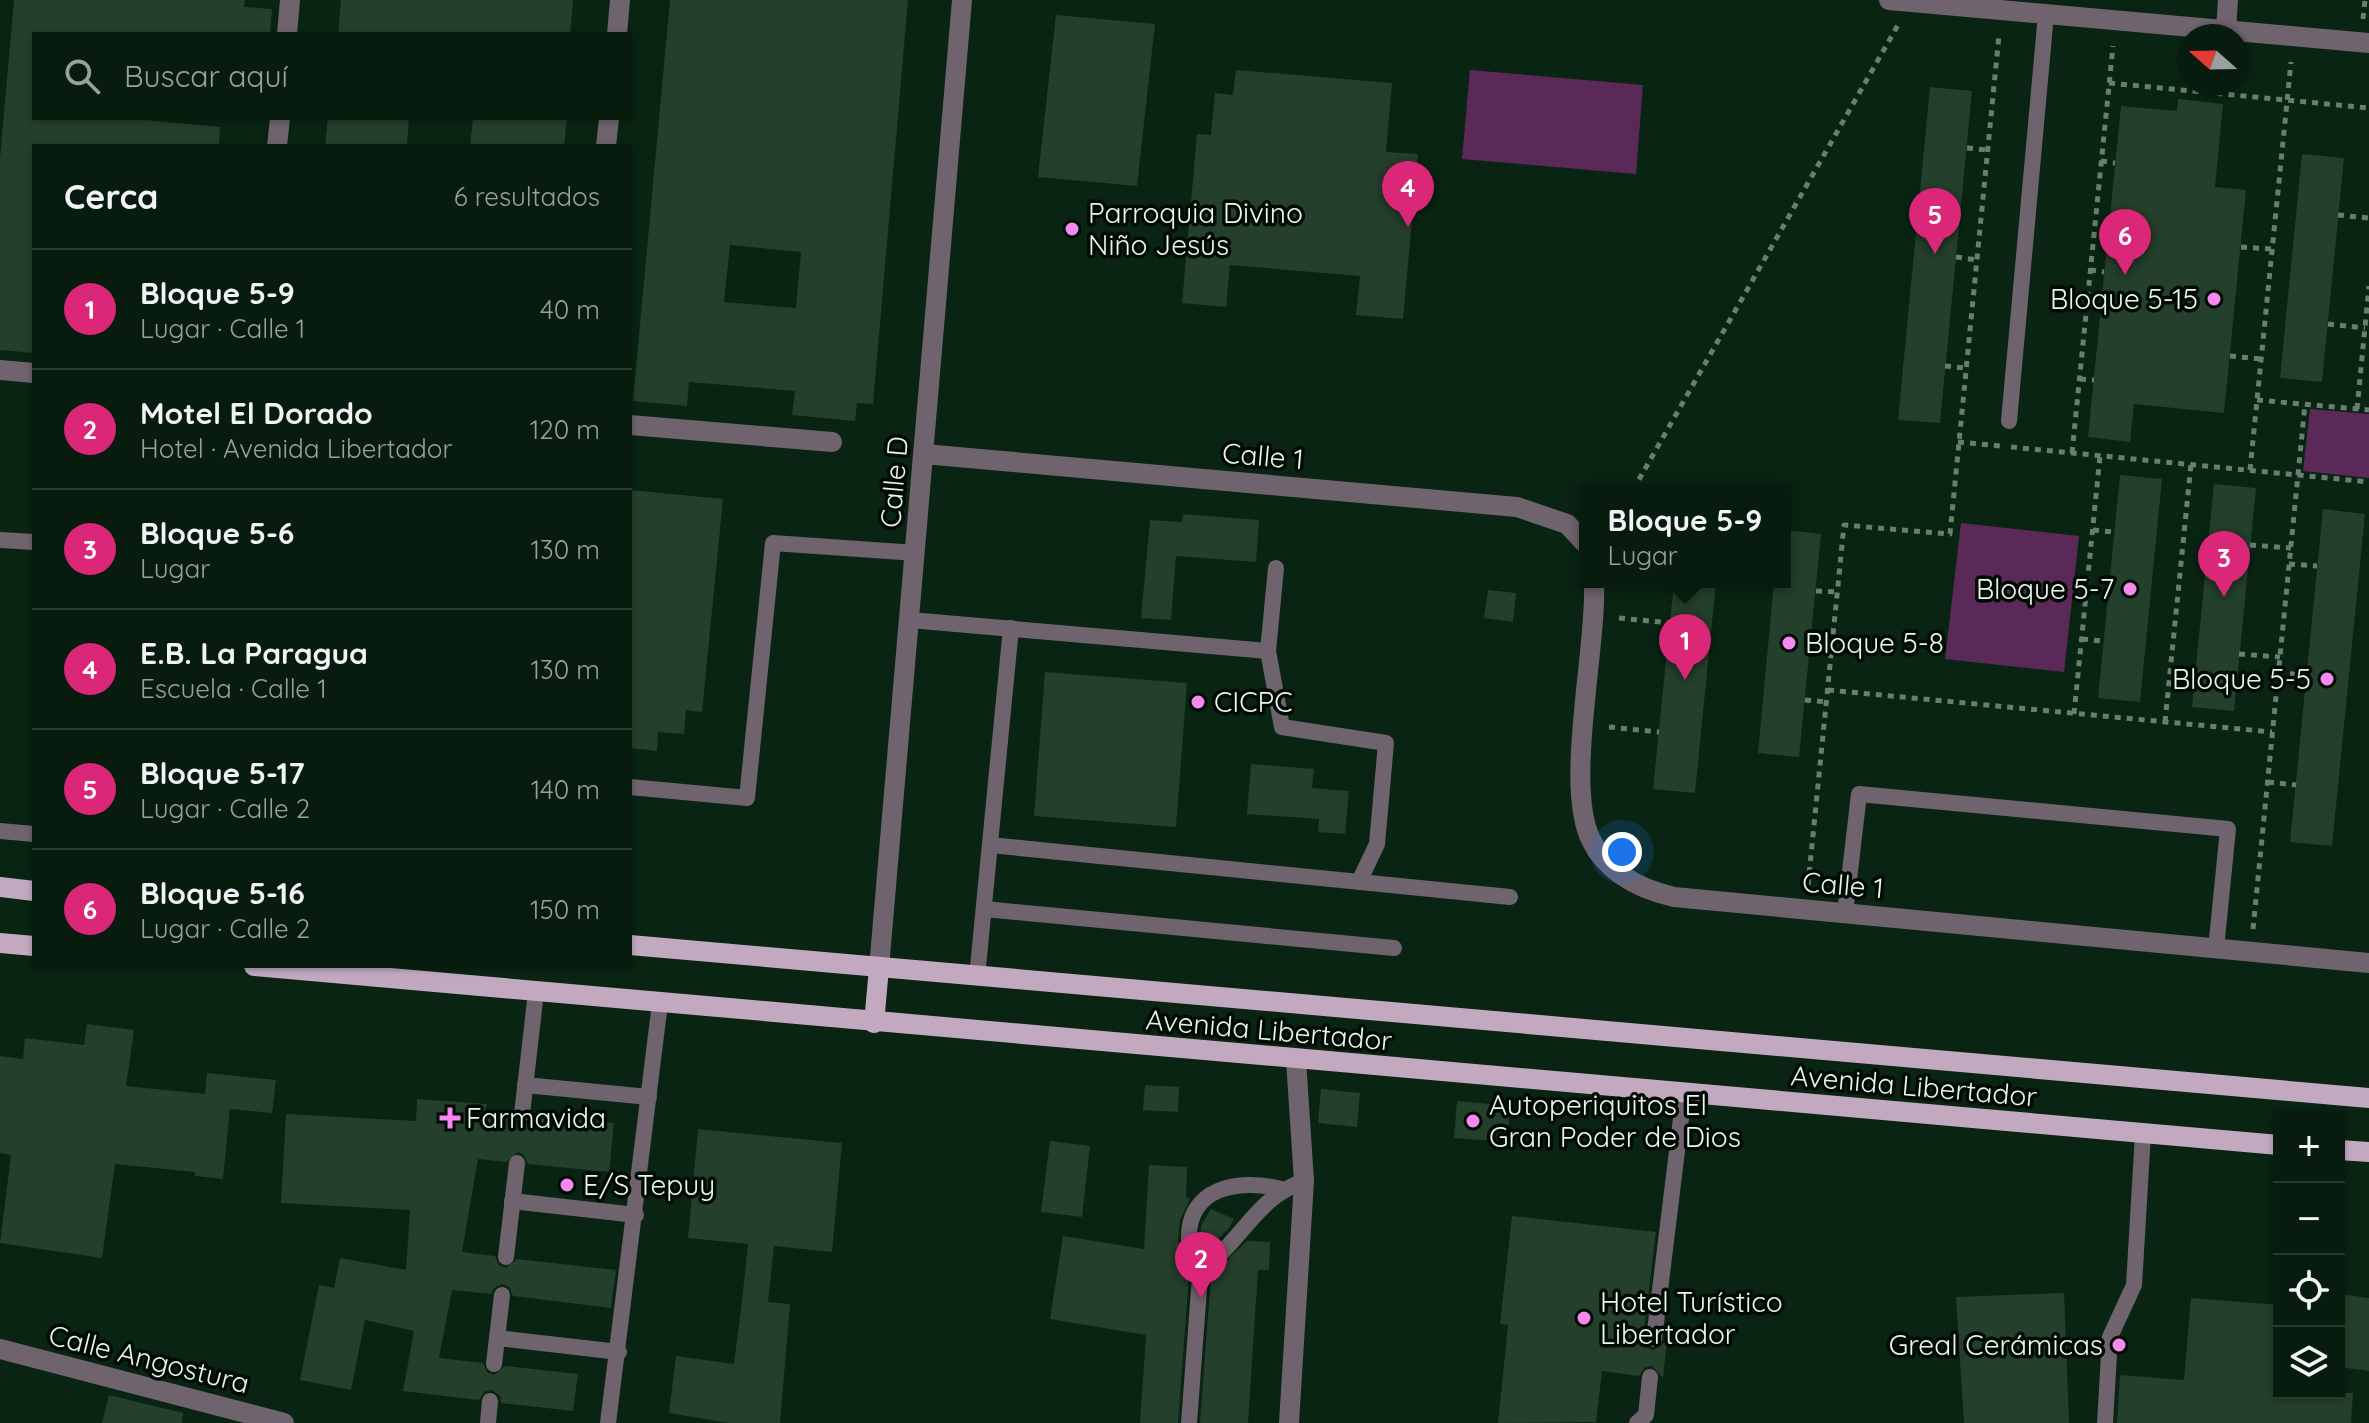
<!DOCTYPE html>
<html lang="es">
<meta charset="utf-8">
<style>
body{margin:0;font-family:Quicksand,sans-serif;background:#15281c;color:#f1f3f6}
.controls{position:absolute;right:24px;bottom:24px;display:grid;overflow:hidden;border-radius:0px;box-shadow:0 2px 6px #0004}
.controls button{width:72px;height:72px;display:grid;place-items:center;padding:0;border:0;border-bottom:2px solid #28392e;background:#071b0e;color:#f1f3f6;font:40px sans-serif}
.compass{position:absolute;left:2177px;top:24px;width:72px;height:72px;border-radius:50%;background:#071b0e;box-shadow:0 2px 6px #0004;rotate:290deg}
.you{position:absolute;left:1622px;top:852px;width:28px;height:28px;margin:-20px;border:6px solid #fff;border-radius:50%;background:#1a73e8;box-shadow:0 0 0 12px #1a73e833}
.badge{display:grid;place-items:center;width:52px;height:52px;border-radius:50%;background:#db2777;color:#fff;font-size:26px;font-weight:700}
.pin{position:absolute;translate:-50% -66px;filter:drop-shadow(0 2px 4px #0008)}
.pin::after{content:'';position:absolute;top:42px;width:28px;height:24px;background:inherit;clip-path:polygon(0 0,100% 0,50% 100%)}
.popup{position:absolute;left:1579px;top:484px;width:212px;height:104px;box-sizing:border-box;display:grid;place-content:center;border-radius:0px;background:#071b0e;filter:drop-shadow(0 2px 6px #0005);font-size:26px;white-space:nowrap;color:#98a19e}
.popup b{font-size:30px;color:#f1f3f6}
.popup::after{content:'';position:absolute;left:50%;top:100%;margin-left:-16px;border:16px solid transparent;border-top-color:#071b0e}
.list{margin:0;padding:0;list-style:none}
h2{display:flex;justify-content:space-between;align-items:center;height:104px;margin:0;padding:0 32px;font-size:34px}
h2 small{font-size:26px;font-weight:400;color:#98a19e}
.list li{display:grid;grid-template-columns:52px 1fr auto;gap:24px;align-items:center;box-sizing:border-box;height:120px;padding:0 32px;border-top:2px solid #28392e}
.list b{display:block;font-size:30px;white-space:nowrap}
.list p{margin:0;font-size:26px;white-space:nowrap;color:#98a19e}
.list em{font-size:26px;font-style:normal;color:#98a19e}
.icon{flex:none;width:44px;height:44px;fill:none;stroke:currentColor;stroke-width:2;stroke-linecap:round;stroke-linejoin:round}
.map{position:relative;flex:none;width:2369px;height:1423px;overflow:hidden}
.search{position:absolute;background:#071b0e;box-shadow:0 2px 6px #0004;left:32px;top:32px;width:600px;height:88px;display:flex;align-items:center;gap:20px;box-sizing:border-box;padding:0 28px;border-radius:0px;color:#98a19e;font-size:30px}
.panel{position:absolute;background:#071b0e;box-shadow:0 2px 6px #0004;left:32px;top:144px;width:600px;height:824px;border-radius:0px}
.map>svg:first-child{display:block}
</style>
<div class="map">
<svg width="2369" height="1423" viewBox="0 0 2369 1423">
<rect width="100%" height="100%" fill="#092412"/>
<g fill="#5a2958">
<path d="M1470,70L1643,85L1636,174L1462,159Z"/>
<path d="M2310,409L2369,414V478L2303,471Z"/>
<path d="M1961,523L2079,536L2064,672L1945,659Z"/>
</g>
<g fill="#243f2b" fill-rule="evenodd">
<path d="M14,0H245L244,7L272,9L270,34H34V118H124L220,127L219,146H34V353L0,350V158Z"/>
<path d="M341,0H573L570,34H338Z"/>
<path d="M670,0H908L873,404L857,403L855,421L792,415L795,391L689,382L687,406L633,401ZM730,245L801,252L796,308L724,302Z"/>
<path d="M1056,15L1155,24L1137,186L1038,177Z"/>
<path d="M1236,70L1392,83L1386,152L1418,154L1403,319L1356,315L1360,276L1230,265L1226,307L1182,303L1197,134L1211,135L1215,93L1233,95Z"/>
<path d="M1930,87L1972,91L1940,423L1898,420Z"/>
<path d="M2178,99L2223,104L2215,187L2246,190L2224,413L2134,404L2130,442L2088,437L2121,106L2177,111Z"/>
<path d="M328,118H409L407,146H325Z"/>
<path d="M473,118H567L564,146H470Z"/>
<path d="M2302,154L2344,158L2322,382L2280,378Z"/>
<path d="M2120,475L2162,479L2140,702L2098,698Z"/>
<path d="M2214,484L2256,488L2234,711L2192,707Z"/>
<path d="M630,490L723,499L702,712L686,710L684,734L658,732L657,751L630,748Z"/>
<path d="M2323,509L2365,514L2332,846L2290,842Z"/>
<path d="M1183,514L1259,520L1256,562L1176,556L1171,620L1141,618L1150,520L1182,522Z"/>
<path d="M1785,530L1821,534L1799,757L1758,753L1774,582H1785Z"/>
<path d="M1674,582H1716L1695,793L1653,789Z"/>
<path d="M1488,590L1516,593L1513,622L1484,618Z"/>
<path d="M1045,672L1187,683L1176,827L1034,816Z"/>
<path d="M1251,764L1314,769L1312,788L1349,791L1345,834L1318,832L1319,819L1247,814Z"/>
<path d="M87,1024L134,1030L126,1086L205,1094L207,1073L276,1080L272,1113L230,1109L223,1179L195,1176V1172L115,1164L102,1258L0,1243L11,1155L0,1153V1056L23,1059L25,1038L84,1045Z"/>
<path d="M1145,1085L1179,1087L1178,1112L1143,1110Z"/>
<path d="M1321,1089L1360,1093L1357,1127L1318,1123Z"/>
<path d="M417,1099L487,1104L485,1110L511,1113L520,1125L527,1124L533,1115L614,1123L609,1172L528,1164L524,1155L518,1152L506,1162L478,1159L462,1252L495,1256L499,1265L506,1268L517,1259L616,1270L611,1308L513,1296L509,1287L502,1284L494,1288L491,1294L452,1290L439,1358L483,1363L487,1372L494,1375L505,1366L578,1374L573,1411L501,1403L500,1396L492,1390L485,1391L479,1400L403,1391L414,1331L365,1320L351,1390L300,1380L319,1285L334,1288L340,1258L406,1270L410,1210L281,1203L286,1114L416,1121Z"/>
<path d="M1457,1101L1510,1106L1507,1142L1454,1138Z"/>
<path d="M698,1129L842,1143L832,1252L774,1246L768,1302L790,1304L780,1423H729L669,1413L676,1356L734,1364L742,1301L748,1244L688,1238Z"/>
<path d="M1050,1141L1090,1146L1082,1217L1041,1212Z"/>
<path d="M1149,1165L1187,1167L1186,1197L1190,1199L1180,1220L1178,1241L1189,1276L1178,1423H1140L1146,1335L1050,1319L1063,1236L1144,1249Z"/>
<path d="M1211,1209L1234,1219L1229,1228L1204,1253L1200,1241L1201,1226Z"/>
<path d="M1512,1216L1656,1232L1643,1338L1647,1347L1653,1350L1667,1341L1663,1378L1652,1366L1645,1367L1639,1376L1602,1371L1596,1422L1498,1423L1508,1325L1500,1324Z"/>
<path d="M1247,1241L1270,1242L1269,1270H1258L1248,1423H1200L1211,1275Z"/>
<path d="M2064,1293L2069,1423H1964L1956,1297Z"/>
<path d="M2339,1294L2369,1298V1371L2339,1367Z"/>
<path d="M2191,1298L2279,1305V1393H2353L2351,1423H2117L2120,1375L2184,1380Z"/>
<path d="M109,1395L183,1413L182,1423H102Z"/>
</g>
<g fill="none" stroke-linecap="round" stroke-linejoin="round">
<g stroke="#687f6f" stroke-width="5" stroke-dasharray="6 6" stroke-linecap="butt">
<path d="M2363,19L2365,0"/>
<path d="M2109,83L2369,108"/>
<path d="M1967,148L1987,150"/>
<path d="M2101,161L2115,163"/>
<path d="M2338,215L2369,218"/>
<path d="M2241,247L2272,249"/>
<path d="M1956,257L1977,260"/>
<path d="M2090,270L2104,272"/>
<path d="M2328,324L2365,328"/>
<path d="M2230,356L2261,359"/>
<path d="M1945,366L1966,368"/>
<path d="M2080,379L2094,380"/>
<path d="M2257,400L2369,410"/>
<path d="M2357,409L2369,286"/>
<path d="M1958,442L2001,446"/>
<path d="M2011,447L2369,482"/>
<path d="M2072,453L2113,46"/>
<path d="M2250,470L2291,62"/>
<path d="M1633,490L1898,25"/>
<path d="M2093,530L2114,532"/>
<path d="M2250,545L2291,548"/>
<path d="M2289,564L2317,566"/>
<path d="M1816,591L1838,592"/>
<path d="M1619,618L1670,623"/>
<path d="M2082,639L2103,641"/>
<path d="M2239,654L2280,657"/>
<path d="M2278,673L2307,675"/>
<path d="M1828,690L2272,732"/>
<path d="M1805,700L1827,702"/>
<path d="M2074,714L2100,456"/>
<path d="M2165,722L2191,464"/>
<path d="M1609,727L1659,732"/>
<path d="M2268,782L2296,785"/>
<path d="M1808,885L1844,525L1950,534L1999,35"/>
<path d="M2253,929L2305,404"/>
</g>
<g stroke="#6f636d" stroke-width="16">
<path d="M2009,421L2046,14"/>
<path d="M0,540L34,542"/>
<path d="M1276,568L1268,651L1282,727L1386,743L1377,844L1359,882"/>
<path d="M910,620L1268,651"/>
<path d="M630,787L747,798L773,543L916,553"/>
<path d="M0,831L34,834"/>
<path d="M990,845L1510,897"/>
<path d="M984,909L1394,948"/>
<path d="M1845,914L1859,794L2228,829L2216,949"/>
<path d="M977,977L1011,628"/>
<path d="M525,1085L649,1097"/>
<path d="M522,1114L536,992"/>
<path d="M512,1201L636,1215"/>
<path d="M506,1257L517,1163"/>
<path d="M1200,1269C1242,1244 1253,1199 1304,1181"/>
<path d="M497,1338L619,1352"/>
<path d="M1654,1339L1684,1094"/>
<path d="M494,1364L502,1295"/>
<path d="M488,1423L490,1401"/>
<path d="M608,1423L660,1003"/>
<path d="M1189,1423C1193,1374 1196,1325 1200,1276C1201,1264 1190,1255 1189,1242C1186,1187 1239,1178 1281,1189"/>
<path d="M1637,1423L1646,1415L1650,1377"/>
<path d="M2105,1423L2110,1337L2134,1285L2143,1134"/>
</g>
<g stroke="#6f636d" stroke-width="20">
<path d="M1889,0L2369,43"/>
<path d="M2226,30L2228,0"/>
<path d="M287,34L290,0"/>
<path d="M617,34L620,0"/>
<path d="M277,146L280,118"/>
<path d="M606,146L609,118"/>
<path d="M0,370L34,373"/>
<path d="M630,425L832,442"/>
<path d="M924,454L1517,507L1567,524L1585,543"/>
<path d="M1594,582C1597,649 1564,785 1591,840C1607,873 1640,889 1674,897L2369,963"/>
<path d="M879,968L962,0"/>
<path d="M0,1349L284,1423"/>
<path d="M1289,1423L1304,1181L1296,1060"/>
</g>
<g stroke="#c2a9bf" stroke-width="20">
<path d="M0,887L34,891"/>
<path d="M0,943L34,946"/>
<path d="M630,945L2369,1098"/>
<path d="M254,966L2279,1145"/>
<path d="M874,1023L879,968"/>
<path d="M2339,1150L2369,1152"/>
</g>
</g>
<g fill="#f589ef" stroke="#020a04" stroke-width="3">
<circle cx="1072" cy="229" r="8"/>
<circle cx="2214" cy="299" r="8"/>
<circle cx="2130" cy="589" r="8"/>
<circle cx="1789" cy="643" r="8"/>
<circle cx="2327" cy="679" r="8"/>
<circle cx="1198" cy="702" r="8"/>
<path d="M446 1106h8v8h8v8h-8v8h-8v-8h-8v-8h8z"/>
<circle cx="1473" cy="1121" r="8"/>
<circle cx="567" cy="1185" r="8"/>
<circle cx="1584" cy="1318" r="8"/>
<circle cx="2119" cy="1345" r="8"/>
</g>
<g text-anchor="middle" stroke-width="7" stroke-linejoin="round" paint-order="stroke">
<g font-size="28" fill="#e8f8eb" stroke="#020a04" text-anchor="start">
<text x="1088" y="223">Parroquia Divino<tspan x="1088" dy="32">Niño Jesús</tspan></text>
<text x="2198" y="309" text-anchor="end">Bloque 5-15</text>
<text x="2114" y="599" text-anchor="end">Bloque 5-7</text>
<text x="1805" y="653">Bloque 5-8</text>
<text x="2311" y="689" text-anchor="end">Bloque 5-5</text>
<text x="1214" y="712">CICPC</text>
<text x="1489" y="1115">Autoperiquitos El<tspan x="1489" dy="32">Gran Poder de Dios</tspan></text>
<text x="466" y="1128">Farmavida</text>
<text x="583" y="1195">E/S Tepuy</text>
<text x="1600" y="1312">Hotel Turístico<tspan x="1600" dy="32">Libertador</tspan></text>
<text x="2103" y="1355" text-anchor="end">Greal Cerámicas</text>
</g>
<g font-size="28" fill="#e8f8eb" stroke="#020a04">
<text transform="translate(1263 456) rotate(5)" y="10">Calle 1</text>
<text transform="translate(894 482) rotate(-85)" y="10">Calle D</text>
<text transform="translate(1843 885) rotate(5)" y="10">Calle 1</text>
<text transform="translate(1269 1030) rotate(5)" y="10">Avenida Libertador</text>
<text transform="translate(1914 1086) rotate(5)" y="10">Avenida Libertador</text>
<text transform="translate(149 1359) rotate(14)" y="10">Calle Angostura</text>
</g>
</g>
</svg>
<div class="controls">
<button>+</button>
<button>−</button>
<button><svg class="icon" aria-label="locate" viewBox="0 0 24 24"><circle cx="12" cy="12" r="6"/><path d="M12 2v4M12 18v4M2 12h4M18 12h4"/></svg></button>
<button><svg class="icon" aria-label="layers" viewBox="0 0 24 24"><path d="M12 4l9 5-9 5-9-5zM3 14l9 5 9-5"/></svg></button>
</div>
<svg class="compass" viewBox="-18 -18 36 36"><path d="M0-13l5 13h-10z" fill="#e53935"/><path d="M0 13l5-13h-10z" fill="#98a19e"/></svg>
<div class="you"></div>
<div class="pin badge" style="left:1685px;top:680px">1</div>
<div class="popup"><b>Bloque 5-9</b>Lugar</div>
<div class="pin badge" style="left:1201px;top:1298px">2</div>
<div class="pin badge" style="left:2224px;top:597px">3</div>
<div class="pin badge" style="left:1408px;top:227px">4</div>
<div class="pin badge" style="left:1935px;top:254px">5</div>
<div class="pin badge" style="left:2125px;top:275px">6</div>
<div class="search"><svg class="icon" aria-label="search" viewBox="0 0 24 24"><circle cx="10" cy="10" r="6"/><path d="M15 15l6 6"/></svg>Buscar aquí</div>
<section class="panel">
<h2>Cerca<small>6 resultados</small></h2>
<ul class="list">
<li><span class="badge">1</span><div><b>Bloque 5-9</b><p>Lugar · Calle 1</p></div><em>40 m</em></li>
<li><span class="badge">2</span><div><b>Motel El Dorado</b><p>Hotel · Avenida Libertador</p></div><em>120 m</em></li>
<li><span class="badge">3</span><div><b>Bloque 5-6</b><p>Lugar</p></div><em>130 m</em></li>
<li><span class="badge">4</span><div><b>E.B. La Paragua</b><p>Escuela · Calle 1</p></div><em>130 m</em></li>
<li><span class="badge">5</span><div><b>Bloque 5-17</b><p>Lugar · Calle 2</p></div><em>140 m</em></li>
<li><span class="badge">6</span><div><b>Bloque 5-16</b><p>Lugar · Calle 2</p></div><em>150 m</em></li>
</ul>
</section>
</div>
